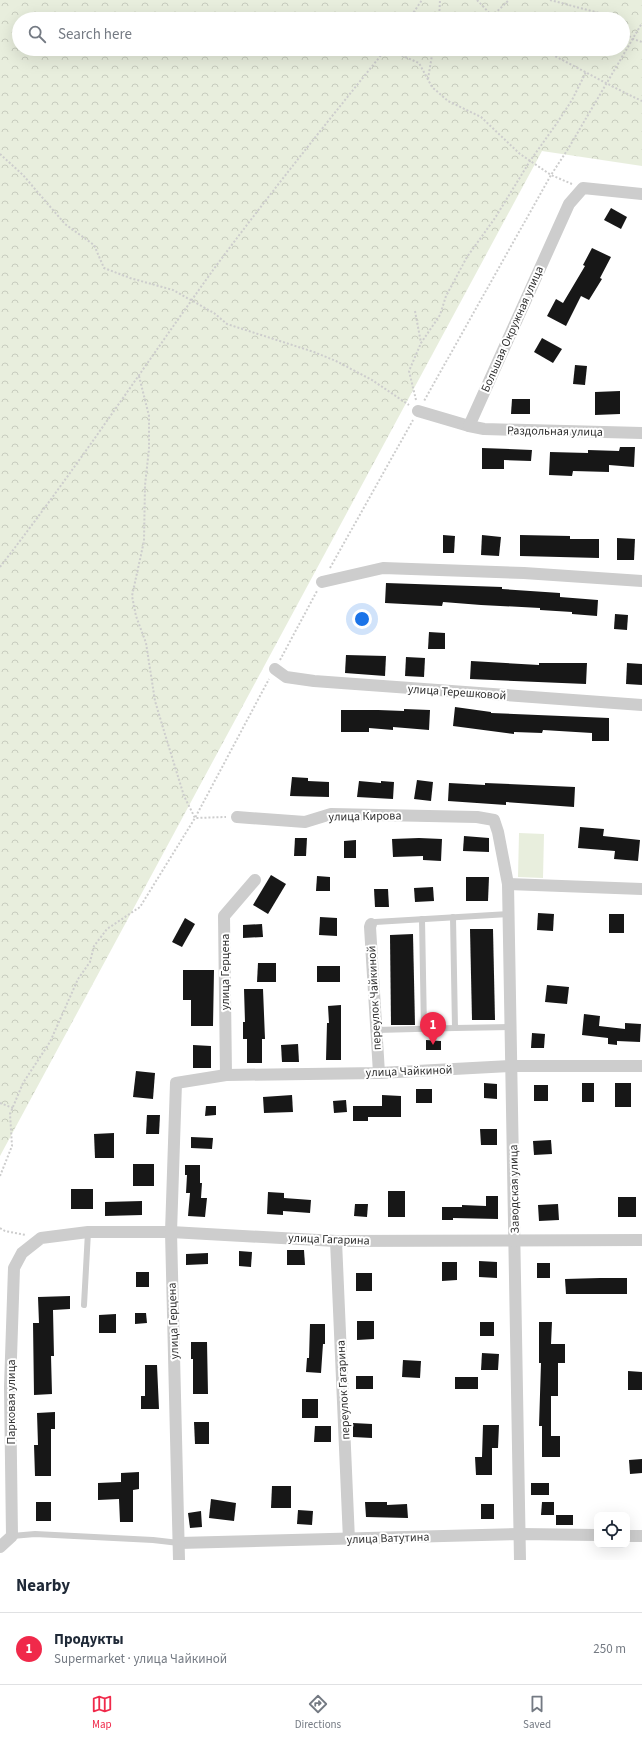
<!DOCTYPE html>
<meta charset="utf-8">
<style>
body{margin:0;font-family:"Source Sans 3",sans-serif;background:#f6f6f7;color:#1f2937}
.controls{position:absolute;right:12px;bottom:12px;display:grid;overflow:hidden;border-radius:8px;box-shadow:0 4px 16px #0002}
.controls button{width:36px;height:36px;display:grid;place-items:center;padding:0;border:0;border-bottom:1px solid #e0e1e3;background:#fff;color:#1f2937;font:20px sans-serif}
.you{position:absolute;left:362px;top:619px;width:14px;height:14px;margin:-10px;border:3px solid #fff;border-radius:50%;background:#1a73e8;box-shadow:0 0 0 6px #1a73e833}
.badge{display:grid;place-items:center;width:26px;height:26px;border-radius:50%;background:#f0294a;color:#fff;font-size:13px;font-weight:700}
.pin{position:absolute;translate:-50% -33px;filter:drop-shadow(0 1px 2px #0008)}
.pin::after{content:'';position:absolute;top:21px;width:14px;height:12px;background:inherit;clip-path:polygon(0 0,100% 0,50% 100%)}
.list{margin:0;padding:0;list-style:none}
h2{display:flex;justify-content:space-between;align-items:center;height:52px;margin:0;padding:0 16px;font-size:17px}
h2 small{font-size:13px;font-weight:400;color:#747a83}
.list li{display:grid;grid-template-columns:26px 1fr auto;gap:12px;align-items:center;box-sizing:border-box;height:72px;padding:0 16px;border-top:1px solid #e0e1e3}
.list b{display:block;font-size:15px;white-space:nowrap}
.list p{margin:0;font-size:13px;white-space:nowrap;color:#747a83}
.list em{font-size:13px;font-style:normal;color:#747a83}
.icon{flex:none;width:22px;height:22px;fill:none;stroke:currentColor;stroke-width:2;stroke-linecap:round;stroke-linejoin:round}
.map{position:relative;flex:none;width:642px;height:1560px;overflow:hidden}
.search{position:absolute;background:#fff;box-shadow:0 4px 16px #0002;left:12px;right:12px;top:12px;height:44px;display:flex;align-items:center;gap:10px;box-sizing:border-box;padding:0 14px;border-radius:22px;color:#747a83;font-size:15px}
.sheet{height:124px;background:#fff}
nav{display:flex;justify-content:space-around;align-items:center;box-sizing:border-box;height:56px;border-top:1px solid #e0e1e3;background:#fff;font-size:11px;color:#747a83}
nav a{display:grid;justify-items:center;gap:2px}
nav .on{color:#f0294a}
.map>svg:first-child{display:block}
</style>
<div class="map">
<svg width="642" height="1560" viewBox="0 0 642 1560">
<defs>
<pattern id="forest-crowns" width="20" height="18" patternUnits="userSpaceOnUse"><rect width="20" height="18" fill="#e8eedd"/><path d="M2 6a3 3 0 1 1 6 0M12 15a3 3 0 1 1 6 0" fill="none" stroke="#c7ccbe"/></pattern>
</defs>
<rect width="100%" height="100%" fill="#fff"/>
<path fill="#e8eedd" d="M519,833L544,834L543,878L518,877Z"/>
<path fill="url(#forest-crowns)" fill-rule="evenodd" d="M0,0H642V166L542,151L0,1156ZM19,19H623V49H19Z"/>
<g fill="#171717">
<path d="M611,208L627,217L621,229L604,220Z"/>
<path d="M592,248L611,257L600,278L602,279L589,300L581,296L566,326L547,316L556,299L563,303L585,266L583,265Z"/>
<path d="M542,338L562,349L553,363L534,352Z"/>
<path d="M575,365L587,366L585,385L573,384Z"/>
<path d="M620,391V414L595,415V392Z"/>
<path d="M512,399H530V414H511Z"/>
<path d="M620,447H635L634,467L609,465V472L573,471L572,476L549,475L550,452L588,453V450L619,451Z"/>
<path d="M482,448L532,450L531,461L504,460V469H482Z"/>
<path d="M443,535L455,536L454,553H443Z"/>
<path d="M482,535L501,537L499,556L481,555Z"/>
<path d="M520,535L570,536V539H599V558L520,556Z"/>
<path d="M617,538L635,539L634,560H617Z"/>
<path d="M386,583L502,587V589L560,593V597L598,600L597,616L572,614V612L540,610V608L481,605L443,602L442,606L385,603Z"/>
<path d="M615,614L628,615L627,630L614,629Z"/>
<path d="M429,632L445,633V649H428Z"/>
<path d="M346,655L386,656L385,676L345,673Z"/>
<path d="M406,657L425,658L424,677L405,676Z"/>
<path d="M471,661L539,665V663H587L586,684L470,679Z"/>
<path d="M627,663L642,664V685L626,684Z"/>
<path d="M455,707L491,712V713L609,718V741H592V733L543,730L542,733L514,732V734L453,726Z"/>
<path d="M404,709L430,710L429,730L393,727V730L369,728V732H341V710H378L404,711Z"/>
<path d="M292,777L308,778V781L329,782V797L290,796Z"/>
<path d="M417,780L433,782L431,801L414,799Z"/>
<path d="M359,781L381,783V781L394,782L393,799L357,797Z"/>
<path d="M449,783L485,785V783L575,787L574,807L506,802V805L448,801Z"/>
<path d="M580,827L604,829L603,836L640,840L638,861L614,859L615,851L578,848Z"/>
<path d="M464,836L489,838V852L463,851Z"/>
<path d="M295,838H307L306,856H294Z"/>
<path d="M419,838L442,839L441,861L423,860V856L393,857L392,839Z"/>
<path d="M356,840V858H344V841Z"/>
<path d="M271,875L286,884L268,914L253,905Z"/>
<path d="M317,876L330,877V891H316Z"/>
<path d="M466,877H489L488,901H466Z"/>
<path d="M433,887L434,901L415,902L414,888Z"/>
<path d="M374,889H388L389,907H375Z"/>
<path d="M538,913L554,914L553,931L537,930Z"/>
<rect x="609" y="914" width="15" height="19"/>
<path d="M320,917L337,918V936L319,935Z"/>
<path d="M185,918L195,924L182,947L172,942Z"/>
<path d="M262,924L263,937L243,938V925Z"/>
<path d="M470,929H493L495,1020H472Z"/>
<path d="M413,934L415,1025H391L390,935Z"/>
<path d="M258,963H276V982H257Z"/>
<rect x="317" y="966" width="23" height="16"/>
<path d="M183,970H214L213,1026H191V1000H183Z"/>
<path d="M547,985L569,987L567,1004L545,1002Z"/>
<path d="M244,989H263L265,1039H262V1063H247V1039H243V1022H245Z"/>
<path d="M341,1005V1060H326L327,1023H329L328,1006Z"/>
<path d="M584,1014L600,1016L599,1026L625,1029V1023L641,1024L640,1042L617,1041V1045L608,1044V1038L582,1035Z"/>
<path d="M532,1033L545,1034L544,1048H531Z"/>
<path d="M426,1040L441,1041V1050H426Z"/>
<path d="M298,1044L299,1062H282L281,1045Z"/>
<path d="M193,1045L211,1046V1068H193Z"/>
<path d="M136,1071L155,1073L153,1099L133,1097Z"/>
<path d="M484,1083L497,1084V1099L484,1098Z"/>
<rect x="582" y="1083" width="12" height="19"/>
<rect x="615" y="1083" width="16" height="24"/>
<rect x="534" y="1085" width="14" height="16"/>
<rect x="416" y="1089" width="16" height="14"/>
<path d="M292,1095L293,1112L264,1113L263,1097Z"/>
<path d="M382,1095L401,1096V1117H368V1121H353V1106H382Z"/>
<path d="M346,1100L347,1112L334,1113L333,1101Z"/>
<path d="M206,1106H216V1115L205,1116Z"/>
<path d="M147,1115H160L159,1134H146Z"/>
<path d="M480,1129H497V1145H481Z"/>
<path d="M114,1133V1158H95L94,1134Z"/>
<path d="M191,1137L213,1138L212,1149L191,1148Z"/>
<path d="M551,1140L552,1154L534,1155L533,1141Z"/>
<rect x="133" y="1164" width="21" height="22"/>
<path d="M185,1165H200V1183H202L201,1198H207L205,1217L188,1216L190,1193H186L187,1175H185Z"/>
<rect x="71" y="1189" width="22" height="20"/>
<rect x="388" y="1191" width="17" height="26"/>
<path d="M268,1192L284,1193V1198L311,1200L310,1213L283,1211V1215L267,1214Z"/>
<path d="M486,1196H498V1219L453,1218V1220H442V1207H462V1205L486,1206Z"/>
<rect x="618" y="1197" width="18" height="20"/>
<path d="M142,1201V1215L105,1216V1202Z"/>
<path d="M355,1204H368L367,1217L354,1216Z"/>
<path d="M558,1204L559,1220L539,1221L538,1205Z"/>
<path d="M287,1250H304L305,1265H287Z"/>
<path d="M239,1251L252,1252L251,1267L239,1266Z"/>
<path d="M208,1253V1264L186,1265V1254Z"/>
<path d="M479,1261L497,1262V1278L479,1277Z"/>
<path d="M442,1262H457V1280L442,1281Z"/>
<rect x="537" y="1263" width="13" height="15"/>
<rect x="136" y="1272" width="13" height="15"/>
<rect x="356" y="1273" width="16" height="18"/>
<path d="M600,1278H627V1294H566L565,1279Z"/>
<path d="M70,1296V1309L53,1310L54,1356H51L52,1394L34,1395L33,1323H39L38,1297Z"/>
<path d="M135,1313H146L147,1323L135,1324Z"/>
<path d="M116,1314V1333H99V1315Z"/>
<path d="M357,1321H374V1339L357,1340Z"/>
<rect x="480" y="1322" width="14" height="14"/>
<path d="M539,1322H552L551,1344H565V1363H558V1396H551V1436H560V1457H542V1426H539L541,1363H539Z"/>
<path d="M310,1324H325V1344H323L321,1373L306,1372L307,1358H309Z"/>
<path d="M191,1342H207L208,1394H193V1359H191Z"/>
<path d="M482,1353L499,1354L498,1370H481Z"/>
<path d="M403,1360L421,1361L420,1378L402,1377Z"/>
<path d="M145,1365H157L159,1409H141V1396H145Z"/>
<path d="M628,1371L642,1372V1390H628Z"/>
<rect x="356" y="1376" width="17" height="13"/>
<rect x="455" y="1377" width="23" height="12"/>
<rect x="302" y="1399" width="16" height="19"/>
<path d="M55,1412V1429H51V1476H35L34,1445H38L37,1413Z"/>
<path d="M194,1422H209V1444H195Z"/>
<path d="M353,1423L372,1424V1438L353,1437Z"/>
<path d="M483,1425H499L498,1448H492V1475H476L475,1457H482Z"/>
<path d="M315,1426H331V1442H314Z"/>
<path d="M642,1459V1473L630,1474L629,1460Z"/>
<path d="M139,1472V1489L133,1490V1522H120L119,1499L98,1500V1483L121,1482V1473Z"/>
<rect x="531" y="1483" width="18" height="12"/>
<path d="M272,1486H291V1508H271Z"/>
<path d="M211,1499L236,1503L234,1521L209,1518Z"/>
<rect x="36" y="1502" width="15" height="19"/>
<path d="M365,1502H387V1505L407,1504L408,1518L366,1517Z"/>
<path d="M542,1502H554V1515H541Z"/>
<rect x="481" y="1504" width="13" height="15"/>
<path d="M298,1510L313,1511L312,1525L297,1524Z"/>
<path d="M201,1511L202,1527L190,1528L188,1513Z"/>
<rect x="556" y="1515" width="17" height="10"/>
</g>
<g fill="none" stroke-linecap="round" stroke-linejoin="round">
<g stroke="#cdcdcd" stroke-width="2" stroke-dasharray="2 2" stroke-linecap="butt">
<path d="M477,0L495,19"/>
<path d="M550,0L599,13L607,19"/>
<path d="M409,19L422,0"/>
<path d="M439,19L440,0"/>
<path d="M489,19L509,0"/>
<path d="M623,31L633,39L642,42"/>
<path d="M387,49L419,63L432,87L448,101L481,117L520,154L551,175L424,401"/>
<path d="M541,49C575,66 608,85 642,101"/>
<path d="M428,79L433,49"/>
<path d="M0,154L23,175L65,224L94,245L104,268L130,278L173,290L214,313L227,324L314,352L336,361L372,380L409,405"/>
<path d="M572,184L551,175L568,149L642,23"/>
<path d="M415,311L421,343"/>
<path d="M139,376L149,416V449L145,485L144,541L132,596L136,616L146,643L155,701L164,731L184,796L195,818L226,817"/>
<path d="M416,400L409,371L421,343L440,315L446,296L467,257L495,218L530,161L557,123L572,100L586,72"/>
<path d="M0,567C76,469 144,366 216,266C271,192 328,121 386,49"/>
<path d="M330,568L413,420"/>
<path d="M280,660L317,591"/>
<path d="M0,1103L13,1108"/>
<path d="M0,1176L12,1146L10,1114L23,1083L50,1042L78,979L90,962L94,946L107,929L140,907L195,818L269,679"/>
<path d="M0,1228L5,1231L26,1235"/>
</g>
<g stroke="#cdcdcd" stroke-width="6">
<path d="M453,917L455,1028L511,1027"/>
<path d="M422,919L424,1029"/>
<path d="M371,924L375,922L509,914"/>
<path d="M376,1030L455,1028"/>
<path d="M84,1305L88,1232"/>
<path d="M12,1536L35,1534L153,1540L179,1543"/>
</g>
<g stroke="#cdcdcd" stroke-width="12">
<path d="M418,411L469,426L569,204L583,188L642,194"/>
<path d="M469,426L484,429L642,433"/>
<path d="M322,582L383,568L524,573L642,581"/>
<path d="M275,669L286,677L314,681L642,705"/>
<path d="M237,817L305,822L331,814L477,817L494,820L498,832L508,884L520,1560"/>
<path d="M508,884L642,889"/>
<path d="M371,924L370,927L379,1073"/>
<path d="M226,1075L224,916L255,880"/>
<path d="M336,1241L349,1540"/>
<path d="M627,1536H642"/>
<path d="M179,1543L520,1534L597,1535"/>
<path d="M0,1547L12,1536L10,1387L14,1268L22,1253L41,1238L88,1232H171L336,1241L642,1240"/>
<path d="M179,1560L171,1232L176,1083L226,1075L379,1073L512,1066H642"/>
</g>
</g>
<g text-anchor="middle" stroke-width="4" stroke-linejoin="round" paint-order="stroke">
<g font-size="12" fill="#303030" stroke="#fff">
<text transform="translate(512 329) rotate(-66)" y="4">Большая Окружная улица</text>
<text transform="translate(555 431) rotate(1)" y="4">Раздольная улица</text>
<text transform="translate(457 692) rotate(4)" y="4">улица Терешковой</text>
<text transform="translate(365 816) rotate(-1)" y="4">улица Кирова</text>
<text transform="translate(225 972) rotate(-90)" y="4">улица Герцена</text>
<text transform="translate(374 998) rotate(-93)" y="4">переулок Чайкиной</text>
<text transform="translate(409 1071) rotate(-2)" y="4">улица Чайкиной</text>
<text transform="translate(514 1189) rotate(-91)" y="4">Заводская улица</text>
<text transform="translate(329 1239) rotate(2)" y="4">улица Гагарина</text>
<text transform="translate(173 1321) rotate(-92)" y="4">улица Герцена</text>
<text transform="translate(343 1390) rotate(-93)" y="4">переулок Гагарина</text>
<text transform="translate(11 1402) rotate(-90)" y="4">Парковая улица</text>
<text transform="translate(388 1538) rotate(-2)" y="4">улица Ватутина</text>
</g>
</g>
</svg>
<div class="controls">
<button><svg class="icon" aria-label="locate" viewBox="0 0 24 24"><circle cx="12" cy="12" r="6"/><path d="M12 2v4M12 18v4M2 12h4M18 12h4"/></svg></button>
</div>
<div class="you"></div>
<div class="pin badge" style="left:433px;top:1045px">1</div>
<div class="search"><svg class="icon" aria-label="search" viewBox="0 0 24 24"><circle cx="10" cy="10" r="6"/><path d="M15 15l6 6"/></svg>Search here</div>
</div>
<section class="sheet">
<h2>Nearby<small></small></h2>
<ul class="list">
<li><span class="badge">1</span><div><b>Продукты</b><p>Supermarket · улица Чайкиной</p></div><em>250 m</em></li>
</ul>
</section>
<nav>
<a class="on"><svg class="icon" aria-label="map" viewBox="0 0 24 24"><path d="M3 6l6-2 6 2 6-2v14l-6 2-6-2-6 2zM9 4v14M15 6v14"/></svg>Map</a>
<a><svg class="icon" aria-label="directions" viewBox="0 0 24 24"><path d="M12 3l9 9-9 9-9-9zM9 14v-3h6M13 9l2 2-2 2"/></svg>Directions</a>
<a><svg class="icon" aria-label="saved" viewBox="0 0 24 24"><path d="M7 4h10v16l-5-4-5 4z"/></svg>Saved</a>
</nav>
